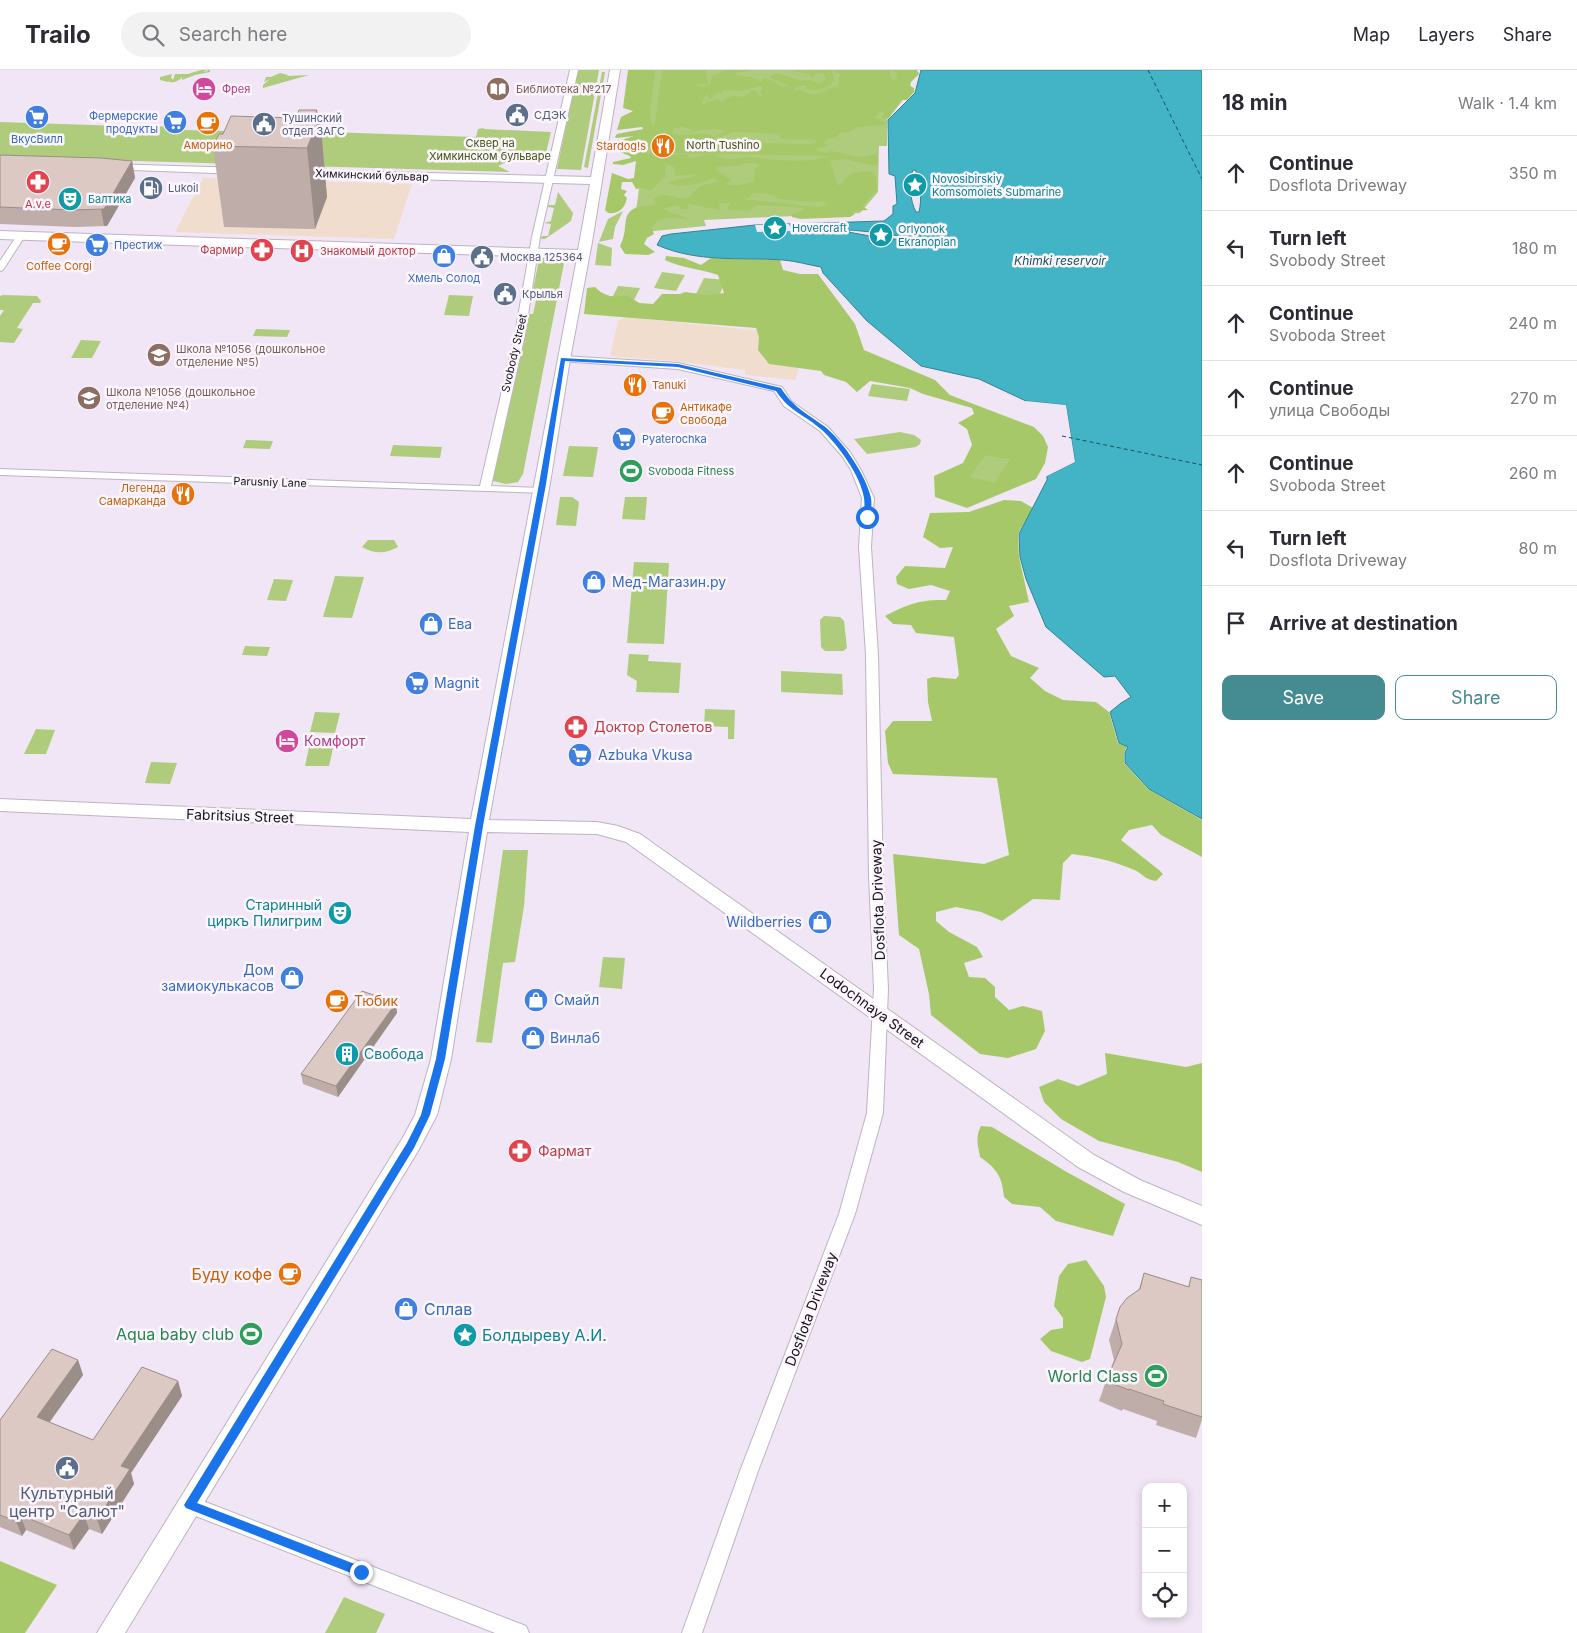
<!DOCTYPE html>
<meta charset="utf-8">
<style>
body{margin:0;font-family:Inter,sans-serif;background:#f2f2f3;color:#2b2b33}
.controls{position:absolute;right:15px;bottom:15px;display:grid;overflow:hidden;border-radius:10px;box-shadow:0 2px 8px #0003}
.controls button{width:45px;height:45px;display:grid;place-items:center;padding:0;border:0;border-bottom:1px solid #e1e1e2;background:#fff;color:#2b2b33;font:25px sans-serif}
.stop{position:absolute;width:15px;height:15px;margin:-11px;border:4px solid #1a73e8;border-radius:50%;background:#fff}
.stop.end{background:#1a73e8;border-color:#fff;box-shadow:0 1px 5px #0008}
.list{margin:0;padding:0;list-style:none}
h2{display:flex;justify-content:space-between;align-items:center;height:65px;margin:0;padding:0 20px;font-size:21px}
h2 small{font-size:16px;font-weight:400;color:#7c7c81}
.list li{display:grid;grid-template-columns:32px 1fr auto;gap:15px;align-items:center;box-sizing:border-box;height:75px;padding:0 20px;border-top:1px solid #e1e1e2}
.list b{display:block;font-size:19px;white-space:nowrap}
.list p{margin:0;font-size:16px;white-space:nowrap;color:#7c7c81}
.list em{font-size:16px;font-style:normal;color:#7c7c81}
.actions{display:flex;gap:10px;padding:15px 20px}
.actions a{flex:1;padding:11px 0;border:1px solid #458c92;border-radius:10px;text-align:center;font-size:18px;color:#458c92}
.actions .main{background:#458c92;color:#fff}
.icon{flex:none;width:28px;height:28px;fill:none;stroke:currentColor;stroke-width:2;stroke-linecap:round;stroke-linejoin:round}
.map{position:relative;flex:none;width:1202px;height:1563px;overflow:hidden}
header{display:flex;align-items:center;gap:30px;box-sizing:border-box;height:70px;padding:0 25px;background:#fff;border-bottom:1px solid #e1e1e2}
header strong{font-size:24px}
nav{display:flex;gap:28px;margin-inline-start:auto;font-size:18px}
.search{width:350px;height:45px;background:#f2f2f3;display:flex;align-items:center;gap:12px;box-sizing:border-box;padding:0 18px;border-radius:28px;color:#7c7c81;font-size:19px}
main{display:flex}
aside{flex:1;background:#fff}
.map>svg:first-child{display:block}
</style>
<header>
<strong>Trailo</strong>
<div class="search"><svg class="icon" aria-label="search" viewBox="0 0 24 24"><circle cx="10" cy="10" r="6"/><path d="M15 15l6 6"/></svg>Search here</div>
<nav><a>Map</a><a>Layers</a><a>Share</a></nav>
</header>
<main>
<div class="map">
<svg width="1202" height="1563" viewBox="0 0 1202 1563">
<rect width="100%" height="100%" fill="#f1e6f5"/>
<g fill="#f0ddcd">
<path d="M203,108L412,114L394,169L175,162Z"/>
<path d="M626,247L810,266L795,310L745,305V300L673,291L610,286L618,251Z"/>
</g>
<g fill="#afcc7c">
<path d="M201,0H207L203,2L208,1L207,0H210V2L195,5L182,10V7C180,11 173,13 169,12L171,10L168,12L160,10V7L172,4L171,7L173,10L175,4H188Z"/>
<path d="M578,0H599L581,100L557,99Z"/>
<path d="M652,0H912L910,21L887,50V76H879L878,122L860,143L704,150L706,156L633,163L645,74Z"/>
<path d="M602,2H605L588,98L584,97Z"/>
<path d="M280,3L288,5L287,6L309,5L263,18V15L270,9L264,12L266,7H271Z"/>
<path d="M0,52L123,56V58C142,58 161,56 180,56L182,60L233,61L239,59L476,67L478,59L484,58V59L551,62L546,83L520,86L498,96L510,102L0,87Z"/>
<path d="M558,122L573,143L571,151L545,169H541L542,166H548L551,154L544,153L551,151L554,138L548,137V135H555Z"/>
<path d="M623,141L615,157L613,169L599,172L608,149Z"/>
<path d="M598,173L612,178L611,196L595,195Z"/>
<path d="M546,186L565,188L523,404L518,412L506,414L493,411L492,409L528,244H533L538,221L533,220L539,189Z"/>
<path d="M662,202L685,205L676,221L654,218Z"/>
<path d="M704,208L726,210L719,226L696,224Z"/>
<path d="M618,216L640,218L634,230L612,228Z"/>
<path d="M3,225L37,226L41,231L40,233H33L17,258L23,259L14,273L0,272V246L4,240H0V226Z"/>
<path d="M449,225L473,226L469,246L444,245Z"/>
<path d="M256,259L290,260L287,267L253,266Z"/>
<path d="M81,270L101,271L92,288H71Z"/>
<path d="M872,314L910,319L907,331L868,326Z"/>
<path d="M900,362L914,365L921,370L920,374L916,377L867,384L854,369Z"/>
<path d="M246,370L273,371L270,379L243,378Z"/>
<path d="M393,375L442,377L440,388L390,386Z"/>
<path d="M569,376L598,377L593,407L563,406Z"/>
<path d="M986,384L1009,390L994,414L969,408Z"/>
<path d="M560,427H572L579,432L576,456L556,455Z"/>
<path d="M625,427H647L645,450L622,449Z"/>
<path d="M368,470H394L398,477C385,484 374,484 362,477Z"/>
<path d="M634,492L669,493L664,574L627,573Z"/>
<path d="M335,506L364,507L352,548L323,547Z"/>
<path d="M274,509L293,510L286,531L267,530Z"/>
<path d="M824,546L840,547L844,551L847,578L843,581H825L821,577L820,550Z"/>
<path d="M245,576L269,577H270L267,586L242,585Z"/>
<path d="M629,584L649,585L648,591L681,593L679,623L636,622L637,611L627,605Z"/>
<path d="M781,601L842,604L843,625L781,622Z"/>
<path d="M705,639L735,640L734,669H728V657L704,656Z"/>
<path d="M315,642L340,643L335,663L310,662Z"/>
<path d="M36,659L55,660L46,684H24Z"/>
<path d="M310,673L334,674L329,696H305Z"/>
<path d="M151,692L177,693L170,714L145,713Z"/>
<path d="M503,780H528L524,836L515,892L503,893L492,973L476,972Z"/>
<path d="M603,887L625,888L622,919L599,917Z"/>
<path d="M344,1527L385,1544L376,1563H325Z"/>
</g>
<g fill="#a7c869" fill-rule="evenodd">
<path d="M628,0H655L650,44L651,55L655,54L662,0H706L708,13L695,15L703,17L710,14L713,5L728,0H754L736,3L735,5L756,8L762,12V9L765,8L784,17L789,16L769,7L777,3L801,11L809,10L819,13L826,9L824,4L817,3L812,8L810,4L792,1L832,0L834,9L831,15L819,20L805,19L807,17C803,14 797,16 793,20C796,21 798,20 801,20C807,21 810,27 820,23C827,21 830,17 838,17L839,6L842,4L834,2L838,0H890V7L894,10L896,9L897,4L894,0H917L919,4L908,15L914,18V22L907,30H901L889,48H883L881,47L885,43L881,41L878,43V46L874,47L886,53V55L857,57L849,62L840,63L836,68L827,69L824,72L827,75L826,77L818,78V81L828,83L832,81L859,87L877,84L878,86V93L873,96L845,89L830,91L838,115H841C848,102 859,100 873,102L876,107L877,120L862,136L868,140L852,141L855,144L850,147L800,149L792,147V144L802,141L804,138L757,135L749,141L728,140L727,138L731,133H719L720,140L688,134L689,139H681L678,135L663,139L688,149C674,148 657,144 652,159L654,164L647,168L644,174L655,182L648,185L625,184L620,176C632,155 614,136 654,135L655,133L653,129C663,119 673,129 684,128C692,128 694,120 699,117C705,113 713,114 719,111L714,108C701,113 680,120 667,112L696,106V104L676,106L674,97L667,94L665,100V106L651,121L642,118L636,119L632,112H622L621,119L627,121L624,125L627,128C625,139 618,144 608,143L605,140L612,103L628,109L634,108L636,91L623,95L613,94V92L631,88L630,86L617,81L644,80L647,82V85L654,81L669,87L677,84H687L690,88C697,88 702,85 709,84C716,84 721,88 727,89C734,91 742,86 750,87C775,90 805,94 830,86L674,83L666,80L664,72L654,73L648,78L617,76L615,75L618,71L634,66L616,68L615,67L617,64L643,59L642,57L617,60L621,47L633,41L623,38ZM761,16L763,19L760,21L762,25L759,27L758,22L752,20L745,27L732,26L724,29L725,33L718,29L703,34L702,32L707,23L709,29L712,28L718,22L722,24L723,20L740,21ZM682,57L693,60L686,63C697,62 717,55 725,62L715,66L718,68L733,62L780,64V68C792,72 806,67 818,71L811,74L719,72C707,55 687,70 672,63L674,58ZM748,93H756L759,95L755,99L754,111L740,115H726L731,110L716,100L717,97L737,96ZM752,123C761,123 771,123 778,129L812,132L822,131L828,135L818,137L742,129L750,128Z"/>
<path d="M666,186L684,188L701,195L711,188L780,190L783,200L800,204H818L855,254L864,280L935,310L950,325L1034,357L1043,366L1048,377L1045,393L1036,409L967,438L935,427L934,406L963,393L972,375L967,359L958,353L974,344L972,338L923,324L910,318L870,311L857,322L846,312L824,305L821,301L769,294L758,280L759,267L756,258L584,244L587,218L595,217C605,227 614,228 627,225L639,233L653,234L662,224H680L685,222L708,225L724,223L718,205C701,199 682,198 665,190ZM986,385L1009,390L994,413L970,407Z"/>
<path d="M1004,430L1021,431L1033,438L1018,464L1019,487L1029,532L1009,536L1014,546L996,559L1011,586L1039,598L1030,608L1045,621L1063,630L1096,632L1109,642L1118,673L1127,677L1124,682V693L1148,719L1202,750V787L1161,765L1152,755L1129,760L1121,770L1159,800L1163,804L1156,811C1143,809 1143,803 1132,799C1110,790 1095,787 1072,784L1063,793L1060,830L1033,829L1002,851L981,842L956,837L936,842V851L949,862L977,877L983,887L964,893L969,907L985,908L995,917V927L1009,940L1023,936L1042,941L1045,961L1036,979L1008,988L980,984L931,945L929,924L919,879L899,865L893,784L984,794L1009,785L997,708L893,704L888,693L885,661L893,651H932L928,632L927,609L933,607L956,609L959,605L954,567L916,563L911,555L893,554L885,546C907,534 921,529 946,530L950,521L931,515L909,519L897,514L896,507L905,496L945,498L953,477L940,478L923,467L930,443L969,442Z"/>
<path d="M1105,983L1186,997L1202,993V1102L1178,1092L1099,1071L1061,1049L1044,1032L1039,1017L1058,1009L1078,1016L1107,1004Z"/>
<path d="M981,1056L992,1057L1065,1101L1125,1134L1113,1166L1056,1151L1040,1137L1012,1134L1004,1127C1002,1106 997,1099 980,1087C978,1076 975,1067 981,1056Z"/>
<path d="M1086,1190L1104,1216L1106,1227L1090,1289L1082,1292L1051,1281L1040,1269L1051,1260L1063,1258V1248L1054,1236L1059,1206L1068,1194Z"/>
<path d="M0,1491L57,1515L25,1563H0Z"/>
</g>
<path fill="#43b4c5" stroke="#358390" fill-rule="evenodd" d="M921,0H1202V749L1149,719L1125,693V682L1128,677L1119,673L1110,642L1121,633L1131,627L1115,606L1104,607L1046,557L1026,509L1020,487L1019,464L1047,410V406L1075,392L1066,335L1026,331L979,309L921,296L867,251L823,203L821,197C809,195 796,191 783,190C739,187 699,193 657,175L662,166L671,164L755,155L884,151L893,144V136L897,134L895,106L889,104L888,50L915,23ZM913,100H915C921,111 922,130 919,142H916C910,131 908,111 913,100ZM878,156L887,157L885,164L907,167L921,166L912,170L916,176L911,175L905,170L884,168L880,174L870,173V166L848,162L851,160L871,162Z"/>
<g fill="#f1e6f5">
<path d="M789,154L792,161L757,162L755,155Z"/>
<path d="M1026,331L1066,335L1075,392L1047,406V404L1072,391L1064,337L1026,333Z"/>
</g>
<g fill="none" stroke-linecap="round" stroke-linejoin="round">
<g stroke="#14545d" stroke-width="1" stroke-dasharray="4 3" stroke-linecap="butt">
<path d="M1148,0L1202,109"/>
<path d="M1062,366L1202,395"/>
</g>
<g stroke="#beb3c1" stroke-width="2">
<g id="street">
<path d="M570,0H578L540,167L525,264L491,416L541,418L545,419L546,421L545,423L0,405V399L480,416L515,264L532,167Z"/>
<path d="M21,163L25,166L3,200L0,201V191L18,164Z"/>
<path d="M563,286L678,293L782,317L792,332L828,357L850,382L861,400L874,428L871,477L878,585L883,807L888,919L883,1043L855,1144L758,1401L702,1563H682L740,1401L839,1144L867,1043L874,919L869,807L866,585L859,477L862,428L851,400L842,386L820,361L784,336L774,321L678,299L559,291V287Z"/>
<path d="M190,1426L526,1556L529,1563H495L183,1441L181,1435L183,1429Z"/>
</g>
</g>
<g stroke="#beb3c1" stroke-width="2">
<g id="secondary">
<path d="M610,0H620L592,172L570,289L550,413L489,750L597,752L618,756L640,764L1094,1085L1140,1110L1202,1136V1155L1124,1122L1078,1097L626,772L597,764L487,762L451,989L437,1045L418,1081L125,1563H97L402,1069L415,1045L431,989L469,762L0,741V729L471,749L577,188L0,169V161L578,180L590,114L299,106L293,103L299,100L591,107Z"/>
<path d="M109,94L241,98L247,101L241,104L105,99L103,97Z"/>
</g>
</g>
<use href="#street" fill="#fff" fill-rule="evenodd"/>
<use href="#secondary" fill="#fff" fill-rule="evenodd"/>
</g>
<g fill="#beada8">
<path d="M317,40L318,47H320L327,127L315,159L224,157L213,76L223,64L296,48Z"/>
<path d="M0,85L132,91L135,108L107,156L75,157L0,154Z"/>
<path d="M396,933L397,943L338,1027L303,1014L301,1004Z"/>
<path d="M1144,1203L1188,1217L1191,1207L1202,1210V1350L1196,1368L1156,1355L1157,1351L1123,1339L1122,1341L1099,1331L1106,1311L1114,1290L1109,1270L1116,1249L1139,1219Z"/>
<path d="M78,1290L83,1305L49,1352L93,1370L178,1311L182,1326L131,1403L134,1414L102,1464L89,1459L74,1480L26,1460L22,1466L0,1457V1350Z"/>
</g>
<g fill="#9b8d88">
<path d="M317,40L318,51L320,47L327,127L315,159L307,78L314,47Z"/>
<path d="M132,91L135,108L107,156H104L101,139Z"/>
<path d="M396,933L397,943L338,1027L336,1016Z"/>
<path d="M78,1290L83,1305L42,1363L37,1347Z"/>
<path d="M178,1311L182,1326L131,1403L134,1414L102,1464L97,1449L121,1396Z"/>
<path d="M84,1444L89,1459L74,1480L69,1465Z"/>
<path d="M20,1445L26,1460L22,1466L16,1451Z"/>
</g>
<g fill="#ddc9c3" stroke="#9b8d88">
<path d="M299,40H317L314,47H320L307,78L213,76L219,64H223L231,46L296,48Z"/>
<path d="M0,85L101,88L132,91L104,139L72,140L0,137Z"/>
<path d="M362,921L396,933L336,1016L301,1004Z"/>
<path d="M1144,1203L1189,1217L1191,1207L1202,1210V1347L1163,1334L1164,1331L1129,1319V1320L1106,1311L1122,1274L1116,1249L1120,1237L1127,1228L1140,1219Z"/>
<path d="M52,1279L78,1290L37,1347L93,1370L142,1297L178,1311L121,1396L130,1399L97,1449L84,1444L69,1465L20,1445L16,1451L0,1445V1350Z"/>
</g>
<path fill="#1a73e8" d="M561,288L678,294L781,318C793,337 806,343 824,356C842,370 866,405 871,428C872,434 871,441 870,447L867,449L864,447C864,441 865,434 864,428C861,406 838,375 822,360C804,344 791,343 776,321L678,297L565,291L546,414L483,756L445,989L430,1045L414,1078L197,1433L365,1498L366,1502L365,1505L361,1507L186,1438L184,1435L407,1073L421,1045L436,989L475,756L539,414Z"/>
<defs>
<g id="hotel-disc" transform="scale(1.25)"><circle r="9.5" fill="#d1479c" stroke="#fcf5fe"/><path d="M-6-4.5h1.5V1H6V5H4.5V3h-9V5H-6ZM-4 0a1.8 1.8 0 1 1 3.6 0ZM.5 0V-2.5h3Q6-2.5 6 0Z" fill="#fff"/></g>
<g id="library-disc" transform="scale(1.25)"><circle r="9.5" fill="#8d6e63" stroke="#fcf5fe"/><path d="M-6-4Q-3-5.5-.7-3.5V5Q-3 3-6 4ZM6-4Q3-5.5 .7-3.5V5Q3 3 6 4Z" fill="#fff"/></g>
<g id="civic-disc" transform="scale(1.25)"><circle r="9.5" fill="#5c6f8a" stroke="#fcf5fe"/><path d="M-.6-6.5H3V-4.5H.6V-3L4-1V1h2V6H-6V1h2V-1L-.6-3ZM-1.2 2.5V6h2.4V2.5Z" fill="#fff"/></g>
<g id="supermarket-disc" transform="scale(1.25)"><circle r="9.5" fill="#3f7fe0" stroke="#fcf5fe"/><path d="M-6-5.5h2.5l.6 2H6L4.5 2H-2.5L-4.4-4H-6ZM-1.5 3.2a1.3 1.3 0 1 0 .1 0ZM3 3.2a1.3 1.3 0 1 0 .1 0Z" fill="#fff"/></g>
<g id="cafe-disc" transform="scale(1.25)"><circle r="9.5" fill="#e8710a" stroke="#fcf5fe"/><path d="M-5.5-4.5H6V0H3Q3 3.5 0 3.5H-2.5Q-5.5 3.5-5.5 0ZM3-3.2v2h1.7v-2ZM-6 4.5H4V6H-6Z" fill="#fff"/></g>
<g id="restaurant-disc" transform="scale(1.25)"><circle r="9.5" fill="#e8710a" stroke="#fcf5fe"/><path d="M-5-6h1v4h1v-4h1v4h1v-4h1v5L-1.5 .5V6h-2V.5L-5-1ZM5-6V6H3V1.5H1.5Q1.5-4 5-6Z" fill="#fff"/></g>
<g id="pharmacy-disc" transform="scale(1.25)"><circle r="9.5" fill="#e0444e" stroke="#fcf5fe"/><path d="M-2-6h4v4h4v4h-4v4h-4v-4h-4v-4h4Z" fill="#fff"/></g>
<g id="sight-disc" transform="scale(1.25)"><circle r="9.5" fill="#0f9aa8" stroke="#fcf5fe"/><path d="M0-6L1.8-2.2L6-1.7L2.9 1.2L3.7 5.4L0 3.3L-3.7 5.4L-2.9 1.2L-6-1.7L-1.8-2.2Z" fill="#fff"/></g>
<g id="fuel-disc" transform="scale(1.25)"><circle r="9.5" fill="#5c6f8a" stroke="#fcf5fe"/><path d="M-5.5-6h7V0h2V4h1.3V-2.5L3-4.5l.8-.8L6-3V5H2.5V1h-1V6h-7ZM-4.2-4.7v3.2H.2V-4.7Z" fill="#fff"/></g>
<g id="theatre-disc" transform="scale(1.25)"><circle r="9.5" fill="#0f9aa8" stroke="#fcf5fe"/><path d="M-5-5.5Q0-4 5-5.5V0Q5 5 0 6Q-5 5-5 0ZM-3.3-2.5H-1v1.5H-3.3ZM1-2.5H3.3v1.5H1ZM-2.8 1Q0 5.5 2.8 1Z" fill="#fff"/></g>
<g id="hospital-disc" transform="scale(1.25)"><circle r="9.5" fill="#e0444e" stroke="#fcf5fe"/><path d="M-5-5h3v3.5h4V-5h3V5h-3V1.5h-4V5h-3Z" fill="#fff"/></g>
<g id="shop-disc" transform="scale(1.25)"><circle r="9.5" fill="#3f7fe0" stroke="#fcf5fe"/><path d="M-5-2.5h2.3a2.7 3.5 0 0 1 5.4 0H5L5.5 6h-11ZM-1.5-2.5h3a1.5 2.3 0 0 0-3 0Z" fill="#fff"/></g>
<g id="school-disc" transform="scale(1.25)"><circle r="9.5" fill="#8d6e63" stroke="#fcf5fe"/><path d="M0-5L7-2L0 1L-7-2ZM-4 1L0 2.5L4 1V4Q0 6-4 4Z" fill="#fff"/></g>
<g id="stadium-disc" transform="scale(1.25)"><circle r="9.5" fill="#2e9e5b" stroke="#fcf5fe"/><path d="M0-5a6.5 5 0 1 0 0 10a6.5 5 0 1 0 0-10ZM-3.5-1.8h7v3.6h-7Z" fill="#fff"/></g>
<g id="building-disc" transform="scale(1.25)"><circle r="9.5" fill="#0f9aa8" stroke="#fcf5fe"/><path d="M-4-6H4V6H1V3H-1V6H-4ZM-2.5-4.3h1.7v1.8h-1.7ZM.8-4.3h1.7v1.8H.8ZM-2.5-1h1.7V.8h-1.7ZM.8-1h1.7V.8H.8Z" fill="#fff"/></g>
</defs>
<g fill-rule="evenodd">
<use href="#hotel-disc" x="204" y="19"/>
<use href="#library-disc" x="498" y="19"/>
<use href="#civic-disc" x="517" y="45"/>
<use href="#supermarket-disc" x="37" y="47"/>
<use href="#supermarket-disc" x="175" y="52"/>
<use href="#cafe-disc" x="208" y="53"/>
<use href="#civic-disc" x="264" y="54"/>
<use href="#restaurant-disc" x="663" y="76"/>
<use href="#pharmacy-disc" x="38" y="112"/>
<use href="#sight-disc" x="915" y="115"/>
<use href="#fuel-disc" x="151" y="118"/>
<use href="#theatre-disc" x="70" y="129"/>
<use href="#sight-disc" x="775" y="158"/>
<use href="#sight-disc" x="881" y="165"/>
<use href="#cafe-disc" x="59" y="174"/>
<use href="#supermarket-disc" x="97" y="175"/>
<use href="#pharmacy-disc" x="262" y="180"/>
<use href="#hospital-disc" x="302" y="181"/>
<use href="#shop-disc" x="444" y="186"/>
<use href="#civic-disc" x="482" y="187"/>
<use href="#civic-disc" x="505" y="224"/>
<use href="#school-disc" x="159" y="285"/>
<use href="#restaurant-disc" x="635" y="315"/>
<use href="#school-disc" x="89" y="328"/>
<use href="#cafe-disc" x="663" y="343"/>
<use href="#supermarket-disc" x="624" y="369"/>
<use href="#stadium-disc" x="631" y="401"/>
<use href="#restaurant-disc" x="183" y="424"/>
<use href="#shop-disc" x="594" y="512"/>
<use href="#shop-disc" x="431" y="554"/>
<use href="#supermarket-disc" x="417" y="613"/>
<use href="#pharmacy-disc" x="576" y="657"/>
<use href="#hotel-disc" x="287" y="671"/>
<use href="#supermarket-disc" x="580" y="685"/>
<use href="#theatre-disc" x="340" y="843"/>
<use href="#shop-disc" x="820" y="852"/>
<use href="#shop-disc" x="292" y="908"/>
<use href="#shop-disc" x="536" y="930"/>
<use href="#cafe-disc" x="337" y="931"/>
<use href="#shop-disc" x="533" y="968"/>
<use href="#building-disc" x="347" y="984"/>
<use href="#pharmacy-disc" x="520" y="1081"/>
<use href="#cafe-disc" x="290" y="1204"/>
<use href="#shop-disc" x="406" y="1239"/>
<use href="#stadium-disc" x="251" y="1264"/>
<use href="#sight-disc" x="465" y="1265"/>
<use href="#stadium-disc" x="1156" y="1306"/>
<use href="#civic-disc" x="67" y="1398"/>
</g>
<g text-anchor="middle" stroke-width="5" stroke-linejoin="round" paint-order="stroke">
<g font-size="11" fill="#b23c85" stroke="#fcf5fe" text-anchor="start">
<text x="222" y="23">Фрея</text>
</g>
<g font-size="11" fill="#785e54" stroke="#fcf5fe" text-anchor="start">
<text x="516" y="23">Библиотека №217</text>
<text x="176" y="283">Школа №1056 (дошкольное<tspan x="176" dy="13">отделение №5)</tspan></text>
<text x="106" y="326">Школа №1056 (дошкольное<tspan x="106" dy="13">отделение №4)</tspan></text>
</g>
<g font-size="11" fill="#4e5e75" stroke="#fcf5fe" text-anchor="start">
<text x="534" y="49">СДЭК</text>
<text x="282" y="52">Тушинский<tspan x="282" dy="13">отдел ЗАГС</tspan></text>
<text x="168" y="122">Lukoil</text>
<text x="500" y="191">Москва 125364</text>
<text x="522" y="228">Крылья</text>
</g>
<g font-size="11" fill="#366cbe" stroke="#fcf5fe">
<text x="158" y="50" text-anchor="end">Фермерские<tspan x="158" dy="13">продукты</tspan></text>
<text x="37" y="73">ВкусВилл</text>
<text x="114" y="179" text-anchor="start">Престиж</text>
<text x="444" y="212">Хмель Солод</text>
<text x="642" y="373" text-anchor="start">Pyaterochka</text>
</g>
<g font-size="11" fill="#425713" stroke="#fcf5fe">
<text x="490" y="77">Сквер на<tspan x="490" dy="13">Химкинском бульваре</tspan></text>
<text x="723" y="79">North Tushino</text>
</g>
<g font-size="11" fill="#c56008" stroke="#fcf5fe">
<text x="208" y="79">Аморино</text>
<text x="646" y="80" text-anchor="end">Stardog!s</text>
<text x="59" y="200">Coffee Corgi</text>
<text x="652" y="319" text-anchor="start">Tanuki</text>
<text x="680" y="341" text-anchor="start">Антикафе<tspan x="680" dy="13">Свобода</tspan></text>
<text x="166" y="422" text-anchor="end">Легенда<tspan x="166" dy="13">Самарканда</tspan></text>
</g>
<g font-size="11" fill="#151116" stroke="#fcf5fe">
<text transform="translate(372 105) rotate(2)" y="4">Химкинский бульвар</text>
<text transform="translate(514 283) rotate(-77)" y="4">Svobody Street</text>
<text transform="translate(270 412) rotate(2)" y="4">Parusniy Lane</text>
</g>
<g font-size="11" fill="#0d838f" stroke="#fcf5fe" text-anchor="start">
<text x="932" y="113">Novosibirskiy<tspan x="932" dy="13">Komsomolets Submarine</tspan></text>
<text x="88" y="133">Балтика</text>
<text x="792" y="162">Hovercraft</text>
<text x="898" y="163">Orlyonok<tspan x="898" dy="13">Ekranoplan</tspan></text>
</g>
<g font-size="11" fill="#be3a42" stroke="#fcf5fe">
<text x="38" y="138">A.v.e</text>
<text x="244" y="184" text-anchor="end">Фармир</text>
<text x="320" y="185" text-anchor="start">Знакомый доктор</text>
</g>
<g font-size="11" fill="#27864d" stroke="#fcf5fe" text-anchor="start">
<text x="648" y="405">Svoboda Fitness</text>
</g>
<g font-size="12" font-style="italic" fill="#14545d" stroke="#fcf5fe">
<text x="1060" y="195">Khimki reservoir</text>
</g>
<g font-size="14" fill="#366cbe" stroke="#fcf5fe" text-anchor="start">
<text x="612" y="517">Мед-Магазин.ру</text>
<text x="448" y="559">Ева</text>
<text x="434" y="618">Magnit</text>
<text x="598" y="690">Azbuka Vkusa</text>
<text x="802" y="857" text-anchor="end">Wildberries</text>
<text x="274" y="905" text-anchor="end">Дом<tspan x="274" dy="16">замиокулькасов</tspan></text>
<text x="554" y="935">Смайл</text>
<text x="550" y="973">Винлаб</text>
</g>
<g font-size="14" fill="#be3a42" stroke="#fcf5fe" text-anchor="start">
<text x="594" y="662">Доктор Столетов</text>
<text x="538" y="1086">Фармат</text>
</g>
<g font-size="14" fill="#b23c85" stroke="#fcf5fe" text-anchor="start">
<text x="304" y="676">Комфорт</text>
</g>
<g font-size="14" fill="#151116" stroke="#fcf5fe">
<text transform="translate(240 746) rotate(2)" y="5">Fabritsius Street</text>
<text transform="translate(878 830) rotate(-92)" y="5">Dosflota Driveway</text>
<text transform="translate(872 938) rotate(36)" y="5">Lodochnaya Street</text>
<text transform="translate(811 1239) rotate(-69)" y="5">Dosflota Driveway</text>
</g>
<g font-size="14" fill="#0d838f" stroke="#fcf5fe" text-anchor="end">
<text x="322" y="840">Старинный<tspan x="322" dy="16">циркъ Пилигрим</tspan></text>
<text x="364" y="989" text-anchor="start">Свобода</text>
</g>
<g font-size="14" fill="#c56008" stroke="#fcf5fe" text-anchor="start">
<text x="354" y="936">Тюбик</text>
</g>
<g font-size="16" fill="#c56008" stroke="#fcf5fe" text-anchor="end">
<text x="272" y="1210">Буду кофе</text>
</g>
<g font-size="16" fill="#366cbe" stroke="#fcf5fe" text-anchor="start">
<text x="424" y="1245">Сплав</text>
</g>
<g font-size="16" fill="#27864d" stroke="#fcf5fe" text-anchor="end">
<text x="234" y="1270">Aqua baby club</text>
<text x="1138" y="1312">World Class</text>
</g>
<g font-size="16" fill="#0d838f" stroke="#fcf5fe" text-anchor="start">
<text x="482" y="1271">Болдыреву А.И.</text>
</g>
<g font-size="16" fill="#4e5e75" stroke="#fcf5fe">
<text x="67" y="1429">Культурный<tspan x="67" dy="18">центр "Салют"</tspan></text>
</g>
</g>
</svg>
<div class="controls">
<button>+</button>
<button>−</button>
<button><svg class="icon" aria-label="locate" viewBox="0 0 24 24"><circle cx="12" cy="12" r="6"/><path d="M12 2v4M12 18v4M2 12h4M18 12h4"/></svg></button>
</div>
<div class="stop" style="left:867px;top:447px"></div>
<div class="stop end" style="left:361px;top:1502px"></div>
</div>
<aside>
<h2>18 min<small>Walk · 1.4 km</small></h2>
<ul class="list">
<li><svg class="icon" aria-label="ahead" viewBox="0 0 24 24"><path d="M12 20V5M6 11l6-6 6 6"/></svg><div><b>Continue</b><p>Dosflota Driveway</p></div><em>350 m</em></li>
<li><svg class="icon" aria-label="left" viewBox="0 0 24 24"><path d="M17 20v-9H6M10 6l-5 5 5 5"/></svg><div><b>Turn left</b><p>Svobody Street</p></div><em>180 m</em></li>
<li><svg class="icon" aria-label="ahead" viewBox="0 0 24 24"><path d="M12 20V5M6 11l6-6 6 6"/></svg><div><b>Continue</b><p>Svoboda Street</p></div><em>240 m</em></li>
<li><svg class="icon" aria-label="ahead" viewBox="0 0 24 24"><path d="M12 20V5M6 11l6-6 6 6"/></svg><div><b>Continue</b><p>улица Свободы</p></div><em>270 m</em></li>
<li><svg class="icon" aria-label="ahead" viewBox="0 0 24 24"><path d="M12 20V5M6 11l6-6 6 6"/></svg><div><b>Continue</b><p>Svoboda Street</p></div><em>260 m</em></li>
<li><svg class="icon" aria-label="left" viewBox="0 0 24 24"><path d="M17 20v-9H6M10 6l-5 5 5 5"/></svg><div><b>Turn left</b><p>Dosflota Driveway</p></div><em>80 m</em></li>
<li><svg class="icon" aria-label="arrive" viewBox="0 0 24 24"><path d="M6 21V4h12l-3 4 3 4H6"/></svg><div><b>Arrive at destination</b></div></li>
</ul>
<div class="actions"><a class="main">Save</a><a>Share</a></div>
</aside>
</main>
